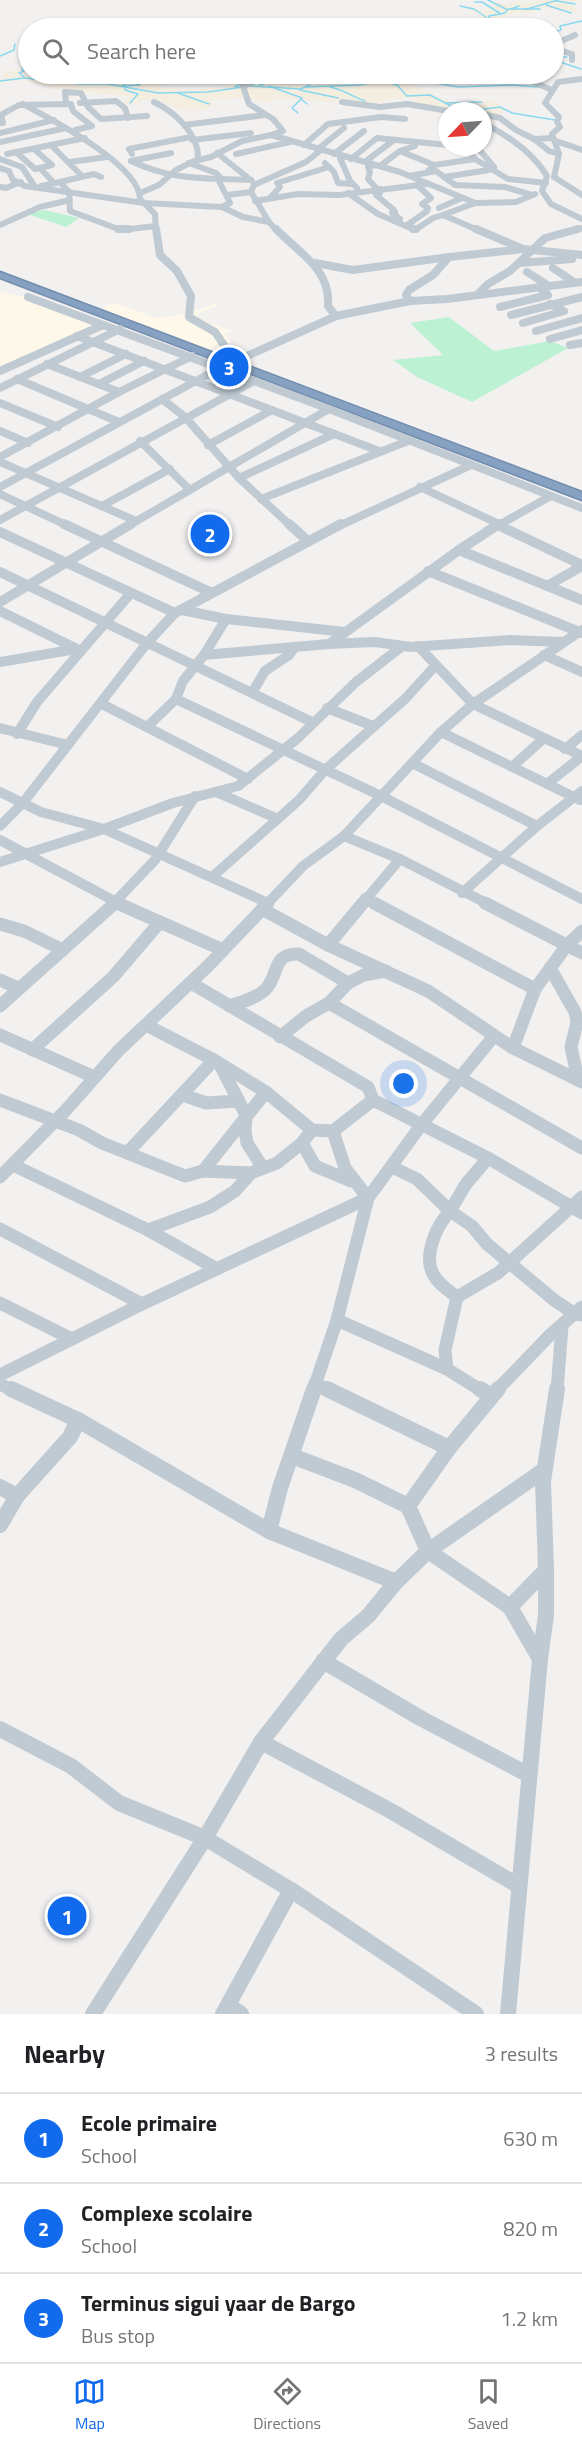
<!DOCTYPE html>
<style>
body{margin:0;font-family:"Titillium Web",sans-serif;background:#f6f6f6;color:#202124}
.compass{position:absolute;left:438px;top:102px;width:54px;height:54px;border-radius:50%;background:#fff;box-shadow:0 2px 4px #0004;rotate:245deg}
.you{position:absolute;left:404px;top:1084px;width:21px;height:21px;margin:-15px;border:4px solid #fff;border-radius:50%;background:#1a73e8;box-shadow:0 0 0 9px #1a73e833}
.badge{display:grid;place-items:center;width:39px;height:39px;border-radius:50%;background:#116bec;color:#fff;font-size:20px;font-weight:700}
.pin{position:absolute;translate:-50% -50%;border:3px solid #fff;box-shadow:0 2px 6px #0006}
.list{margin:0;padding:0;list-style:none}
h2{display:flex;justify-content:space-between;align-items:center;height:78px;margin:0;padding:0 24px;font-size:26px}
h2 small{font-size:20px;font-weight:400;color:#757577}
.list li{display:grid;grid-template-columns:39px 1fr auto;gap:18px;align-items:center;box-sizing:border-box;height:90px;padding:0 24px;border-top:2px solid #e0e0e0}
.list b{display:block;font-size:22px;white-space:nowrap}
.list p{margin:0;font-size:20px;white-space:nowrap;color:#757577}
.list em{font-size:20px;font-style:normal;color:#757577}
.icon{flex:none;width:33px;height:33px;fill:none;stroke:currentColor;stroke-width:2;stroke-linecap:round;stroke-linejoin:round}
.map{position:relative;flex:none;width:582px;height:2014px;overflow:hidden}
.search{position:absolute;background:#fff;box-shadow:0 2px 4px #0004;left:18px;right:18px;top:18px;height:66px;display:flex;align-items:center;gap:15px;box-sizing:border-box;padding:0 21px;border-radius:33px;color:#757577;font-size:22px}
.sheet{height:348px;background:#fff}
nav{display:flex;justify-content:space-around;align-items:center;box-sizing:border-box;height:84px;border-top:2px solid #e0e0e0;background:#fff;font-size:16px;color:#757577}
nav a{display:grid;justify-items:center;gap:3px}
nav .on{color:#116bec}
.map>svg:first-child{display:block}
</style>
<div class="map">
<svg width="582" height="2014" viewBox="0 0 582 2014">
<rect width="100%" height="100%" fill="#f3f0f0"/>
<g fill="#fdf8ea">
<path d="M0,291L27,298L96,323L0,369Z"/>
<path d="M216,303L218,305L196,315L202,320L231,331L224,334L231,341L226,350L217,354L101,310L107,305L118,304L156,318L191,313Z"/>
</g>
<g fill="#bdf1d3">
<path d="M45,210L79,218L66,227L27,214Z"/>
<path d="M449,317L494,351L550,341L568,348L472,402L417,377L393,360L443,355L410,323Z"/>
</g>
<g fill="#f4eee1">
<path d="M540,0H582V1L565,3L573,6L577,10L574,13L546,7L529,14L516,13L499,18L522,25C507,33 477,31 462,23L479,21L484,24V18L467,8H475L485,13L483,10L495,7L489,2L506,4L520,1L524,4Z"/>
<path d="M16,70H24L23,73L26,75L28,70V74C38,74 68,70 77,74C83,77 82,78 93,76L97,81L114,82L117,74H125L126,79H132V74H162L159,77L167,84L159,86L161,88L193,90L228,87L230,84L225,81L235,77L229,74H257L260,75V79L286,74H363L364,78L402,74L400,75L447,82L448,84C435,87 423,79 410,84L452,102L494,101L504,107L501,115L483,113V111H447V116C435,113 418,109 412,98L388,100L375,104L275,99C263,107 255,98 243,98C232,98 220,100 209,101L214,104L213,107C177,120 170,97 141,100V103L126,104L124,101L131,97L129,96L69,91L21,80L0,82V79L6,78L2,76L3,73Z"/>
</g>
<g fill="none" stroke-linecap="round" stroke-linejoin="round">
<g stroke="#89d8f0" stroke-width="1.5">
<path d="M488,0L506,9"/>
<path d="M557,1L575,4"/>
<path d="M475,2H482L501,14"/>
<path d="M546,5L571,13"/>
<path d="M460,6L474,9L486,17"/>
<path d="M511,9L519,6"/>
<path d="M525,9H540"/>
<path d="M465,23L478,26"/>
<path d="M485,28L493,20L488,18L489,16L505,13L508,9H527L558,0"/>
<path d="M554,32L561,30L560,26L582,21"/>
<path d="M0,56L14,50L15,44"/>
<path d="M554,57H567"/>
<path d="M554,60L581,69"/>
<path d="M121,74L118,81L125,85"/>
<path d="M235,74L245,76L249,80L235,87"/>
<path d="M348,74L366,80L396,74"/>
<path d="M24,77L19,73L24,71L22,69L28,62"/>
<path d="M45,79L46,74"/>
<path d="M61,80L73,74"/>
<path d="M0,81L24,78L80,84H108L158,93L208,92L243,87"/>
<path d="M288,81L286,80L289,74"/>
<path d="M78,82L92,77"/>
<path d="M393,83L419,80L458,87L513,85L538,87"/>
<path d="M260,85L274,81L301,82L297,77L305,74"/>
<path d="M122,86L140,85L138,84L150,74"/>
<path d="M248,86L301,89L309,85L316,77L342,74"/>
<path d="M269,86L302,98L292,108L298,113"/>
<path d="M306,87L359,85L383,81L397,85L407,96L430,95L453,107L485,109L500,107L512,113L555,120"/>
<path d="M330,87C343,89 352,97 365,101"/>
<path d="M125,88V90L138,94L130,103"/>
<path d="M300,90L338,98"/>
<path d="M178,93L209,104"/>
<path d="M301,99L307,104"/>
<path d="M446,103L482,102"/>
</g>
<g stroke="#718cad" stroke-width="3">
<path id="highway" d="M0,272L582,492V500L0,278Z"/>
</g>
<g stroke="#c0cad2" stroke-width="6">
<path d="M572,60V54L559,50L557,43L575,35"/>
<path d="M262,74L263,78L243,86L249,104L273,119L283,131L271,135"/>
<path d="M515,74L552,90"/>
<path d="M428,75L457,74"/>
<path d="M582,79L558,82L545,103L559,117L557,122L560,127L552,134L559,154L554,177L582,195"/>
<path d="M154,102C175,112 199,134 198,159"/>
<path d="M342,102L380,107L407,104L449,111"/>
<path d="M80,103L116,101L125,108L128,118"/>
<path d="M23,104C51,119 140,165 140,199L155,214L156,231"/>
<path d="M66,104L65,92L81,93L88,107L101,119L147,116"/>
<path d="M483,114L500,118L516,130L534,139L553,138"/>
<path d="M0,123H3L1,115L19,105L71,104L73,111L92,126L75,130"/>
<path d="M483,123C507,135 533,153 547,176L542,191L551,204L582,219"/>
<path d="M184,125L265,115"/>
<path d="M0,133L54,120"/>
<path d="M534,139L549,151L559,154"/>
<path d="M192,140L251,133"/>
<path d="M556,141L582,150"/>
<path d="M0,142L66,128"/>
<path d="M51,145L82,176"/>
<path d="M304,145L328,124L381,117L405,119"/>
<path d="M477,147L494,167L490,169"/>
<path d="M34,149L52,165L40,168"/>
<path d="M318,149L344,128"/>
<path d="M400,151L434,165"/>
<path d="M16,152L35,169L40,168L54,183"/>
<path d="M217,153L252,181"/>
<path d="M7,154L85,138"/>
<path d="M132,154L129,149L191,137"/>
<path d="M236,154L290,142"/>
<path d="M334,154L364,131"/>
<path d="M344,157L340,158L350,181L357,188"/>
<path d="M0,159L22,167L35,187"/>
<path d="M351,159L377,138L447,145"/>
<path d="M475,159L508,179L546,183"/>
<path d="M131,161C173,181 205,178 251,180"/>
<path d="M131,161L171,153"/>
<path d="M366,161L394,140"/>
<path d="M70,162L107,157"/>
<path d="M189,163L216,173L221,178"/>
<path d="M325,163L334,172L338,183L352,184"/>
<path d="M375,165L368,167L370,172L368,179L377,189"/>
<path d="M380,166L400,151L415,146"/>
<path d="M0,168L9,171L13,180L25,186L144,203L222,207L243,217L269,222"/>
<path d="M428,171L434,165L475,159L466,147"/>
<path d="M409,176L436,171L455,185L505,187L532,195"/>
<path d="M444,177L489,170"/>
<path d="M218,179L230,203L222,207"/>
<path d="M60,182L94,174L101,177"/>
<path d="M41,186L60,182L69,192L70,211L121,230L156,226"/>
<path d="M0,187L6,188L21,182"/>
<path d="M380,189V193L376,195L394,210L395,212L392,213L400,219"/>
<path d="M140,193L159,185L176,170L194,161L211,157L242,141L271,135L400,172L473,202L475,203L443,215L480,231"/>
<path d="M348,193L378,214L415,230L433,218L443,215"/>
<path d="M227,195L251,192"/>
<path d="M270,198L280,187L277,183L329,167"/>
<path d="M255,201L298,194L339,195L427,184"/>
<path d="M475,203L516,202L535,194"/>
<path d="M439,208L462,198"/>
<path d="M0,225L40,207L70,200"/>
<path d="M406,226L427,211L428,208L422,204L431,198L417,185"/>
<path d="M277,231L269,222L251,192L254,185L306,162L321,150"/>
<path d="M573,231L582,228"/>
</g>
<g stroke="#c0cad2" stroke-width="8">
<path d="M118,229H129"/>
<path d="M156,229L160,255L177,271L191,296L189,317L215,332L235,361"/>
<path d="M276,229C299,253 331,269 328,306L336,316"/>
<path d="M413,229H416"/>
<path d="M476,229L523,249"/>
<path d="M315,263L353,270L449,257"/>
<path d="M519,263L572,259"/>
<path d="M553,268L574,282"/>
<path d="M527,272L549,286"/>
<path d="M479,293L488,284L510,271L545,238L578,229"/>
<path d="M28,297L329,409L582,508"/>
<path d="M410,301L406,295L409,290L433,275L449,257L523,249L582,255"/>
<path d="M500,307L548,295L539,287"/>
<path d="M511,315L582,297"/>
<path d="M523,323L564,311L550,304"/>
<path d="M536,331L582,318"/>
<path d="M77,336L379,451"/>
<path d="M550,339L582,330"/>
<path d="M570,345L582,343"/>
<path d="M47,364L119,392"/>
<path d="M0,371L103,325"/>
<path d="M80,377L126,354"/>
<path d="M17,379L119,422"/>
<path d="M99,384L144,361"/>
<path d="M0,388L120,329"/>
<path d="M162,399L185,417L239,478L291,526"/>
<path d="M0,403L58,427"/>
<path d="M0,431L28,443"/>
<path d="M140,441L190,490"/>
<path d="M208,445L272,410"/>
<path d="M0,457L119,392L192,356"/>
<path d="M0,462L136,521"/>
<path d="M239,478L334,434"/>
<path d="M0,487L220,368L336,316L410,301L447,299L582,282"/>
<path d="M420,487L499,524"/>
<path d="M0,494L68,526"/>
<path d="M261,499L408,441"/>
<path d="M102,506L170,469"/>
<path d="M0,520L254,381"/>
<path d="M128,526L329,409"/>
<path d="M339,526L471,465"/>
<path d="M497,526L549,497"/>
</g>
<g stroke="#c0cad2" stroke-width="10">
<path d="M64,524L212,593"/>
<path d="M289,524L308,541"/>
<path d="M498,525L582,565"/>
<path d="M0,532L175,613"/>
<path d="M459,550L582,600"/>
<path d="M428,571L582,633"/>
<path d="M0,572L312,722"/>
<path d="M547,586L582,566"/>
<path d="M0,602L131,524"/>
<path d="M182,610L226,619L345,632"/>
<path d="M0,611L81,651"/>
<path d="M329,644L375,642L411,647L510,640L563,642"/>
<path d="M418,646L473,704L582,756"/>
<path d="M204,655L329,644L459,550L499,524"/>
<path d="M544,655L582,672"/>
<path d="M0,662L76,649"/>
<path d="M252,693L265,671L289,655L295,647"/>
<path d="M176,699L381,796L582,899"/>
<path d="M102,704L248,779"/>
<path d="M327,708L373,726"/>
<path d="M147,727L176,699L183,681L204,655L226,619"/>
<path d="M0,728L68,745"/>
<path d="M441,732L580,800"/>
<path d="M17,734L37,702L131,593"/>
<path d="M565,749L582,735"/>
<path d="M412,763L537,826"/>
<path d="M512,767L543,739"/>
<path d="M547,784L582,756"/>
<path d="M0,792L41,812L104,829L268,903"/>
<path d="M216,792L276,818"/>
<path d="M0,826L22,804L147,643L175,613L341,524"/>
<path d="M344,836L400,859L488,904"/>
<path d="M0,840L120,904"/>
<path d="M0,862L104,829L173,803L238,786L298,738L356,682L401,647"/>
<path d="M212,877L299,800L325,770L406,698L435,666"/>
<path d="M462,893L537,826L582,791"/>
<path d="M365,898L377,904"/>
<path d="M113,904L155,860L195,796"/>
<path d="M267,904L303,866L344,836L441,732L473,704L582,630"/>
<path d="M362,904L400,859"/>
</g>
<g stroke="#c0cad2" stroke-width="13">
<path d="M117,903L223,950"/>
<path d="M374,903L535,989"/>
<path d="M485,903L582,953"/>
<path d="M262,909L328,945L428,991L513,1048L582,1082"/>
<path d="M0,924L24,931L63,950"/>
<path d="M328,945L363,903"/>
<path d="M550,968L575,1012L577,1022L571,1047L578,1080"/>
<path d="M0,980L18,988"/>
<path d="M191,983L368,1087L373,1100L488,1158L582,1213"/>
<path d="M329,1003L582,1148"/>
<path d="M0,1006L115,903"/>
<path d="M229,1006C241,1002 255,999 265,990C280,975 271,953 299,954L348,983"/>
<path d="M146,1025L214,1060L266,1092L312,1130L333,1131L373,1100"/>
<path d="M0,1035L94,1077"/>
<path d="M280,1037L306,1016L329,1003L348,983L364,975L386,971"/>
<path d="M513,1048L535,989L567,945L582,931"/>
<path d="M32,1050L113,977L160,922"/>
<path d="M220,1065L246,1115L245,1131L247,1143L263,1168"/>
<path d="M183,1095L206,1103L238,1101"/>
<path d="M0,1100L79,1130L102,1143L185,1176L203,1171L251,1173"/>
<path d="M302,1143L315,1166L351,1181"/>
<path d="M127,1153L214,1060"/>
<path d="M488,1158L466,1184L450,1211L472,1226L487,1244L554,1300L575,1314L582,1315"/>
<path d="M13,1165L148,1230L217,1269"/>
<path d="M392,1167L417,1179L450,1211C437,1225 423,1255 433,1274C438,1284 448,1290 457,1297"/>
<path d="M203,1171L266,1092"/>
<path d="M0,1177L66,1110L118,1051L208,966L268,903"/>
<path d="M0,1229L142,1304"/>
<path d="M148,1230L210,1207L235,1191L251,1173L277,1163L302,1143L312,1130"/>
<path d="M0,1303L72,1339"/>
<path d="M337,1320L447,1369L482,1391"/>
<path d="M447,1369L445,1350L457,1297L498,1273L582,1197"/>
<path d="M0,1375L142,1304L368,1198L422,1124L494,1036"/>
<path d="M315,1383L330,1391"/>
<path d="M0,1384L14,1391"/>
<path d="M313,1391L337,1320L368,1198L345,1168L333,1131"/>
<path d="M496,1391L549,1336L582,1307"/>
<path d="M557,1391L562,1326"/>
</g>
<g stroke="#c0cad2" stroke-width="16">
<path d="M11,1389L78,1420L269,1531L396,1582"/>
<path d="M327,1389L449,1448"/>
<path d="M480,1389L491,1396"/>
<path d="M292,1456L355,1480L408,1506"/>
<path d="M0,1487L17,1496"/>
<path d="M0,1525L17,1496L70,1437L78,1420"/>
<path d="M269,1531L280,1488L314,1389"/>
<path d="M510,1607L428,1551L544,1470"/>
<path d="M540,1659L546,1615V1570"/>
<path d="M323,1661L422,1719L529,1775"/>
<path d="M0,1729L71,1766L119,1803L205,1838L291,1890L476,2014"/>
<path d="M261,1742L391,1811L519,1886"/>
<path d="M229,2006L241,2014"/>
<path d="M93,2014L205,1838L261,1742L341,1639L368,1616L396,1582L428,1551L408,1506L449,1448L498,1389"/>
<path d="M223,2014L291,1890"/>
<path d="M508,2014L540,1659L510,1607L546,1570L543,1481L557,1389"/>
</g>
<use href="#highway" fill="#86a1c1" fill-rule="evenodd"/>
</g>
</svg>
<svg class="compass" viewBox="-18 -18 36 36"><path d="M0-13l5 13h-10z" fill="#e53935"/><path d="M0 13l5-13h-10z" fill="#757577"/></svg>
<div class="you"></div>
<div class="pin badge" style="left:67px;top:1916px">1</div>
<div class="pin badge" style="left:210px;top:534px">2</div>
<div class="pin badge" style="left:229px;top:367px">3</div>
<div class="search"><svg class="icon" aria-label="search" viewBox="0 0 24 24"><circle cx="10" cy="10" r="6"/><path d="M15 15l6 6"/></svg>Search here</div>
</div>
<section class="sheet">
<h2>Nearby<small>3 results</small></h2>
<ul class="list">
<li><span class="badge">1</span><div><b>Ecole primaire</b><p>School</p></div><em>630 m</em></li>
<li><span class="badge">2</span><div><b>Complexe scolaire</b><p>School</p></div><em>820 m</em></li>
<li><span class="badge">3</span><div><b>Terminus sigui yaar de Bargo</b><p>Bus stop</p></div><em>1.2 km</em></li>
</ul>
</section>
<nav>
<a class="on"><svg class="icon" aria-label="map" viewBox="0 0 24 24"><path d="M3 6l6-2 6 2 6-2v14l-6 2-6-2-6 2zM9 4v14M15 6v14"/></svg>Map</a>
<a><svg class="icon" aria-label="directions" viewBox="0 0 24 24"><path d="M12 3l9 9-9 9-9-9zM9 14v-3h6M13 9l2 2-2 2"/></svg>Directions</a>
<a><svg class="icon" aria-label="saved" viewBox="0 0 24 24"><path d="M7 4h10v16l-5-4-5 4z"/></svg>Saved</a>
</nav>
